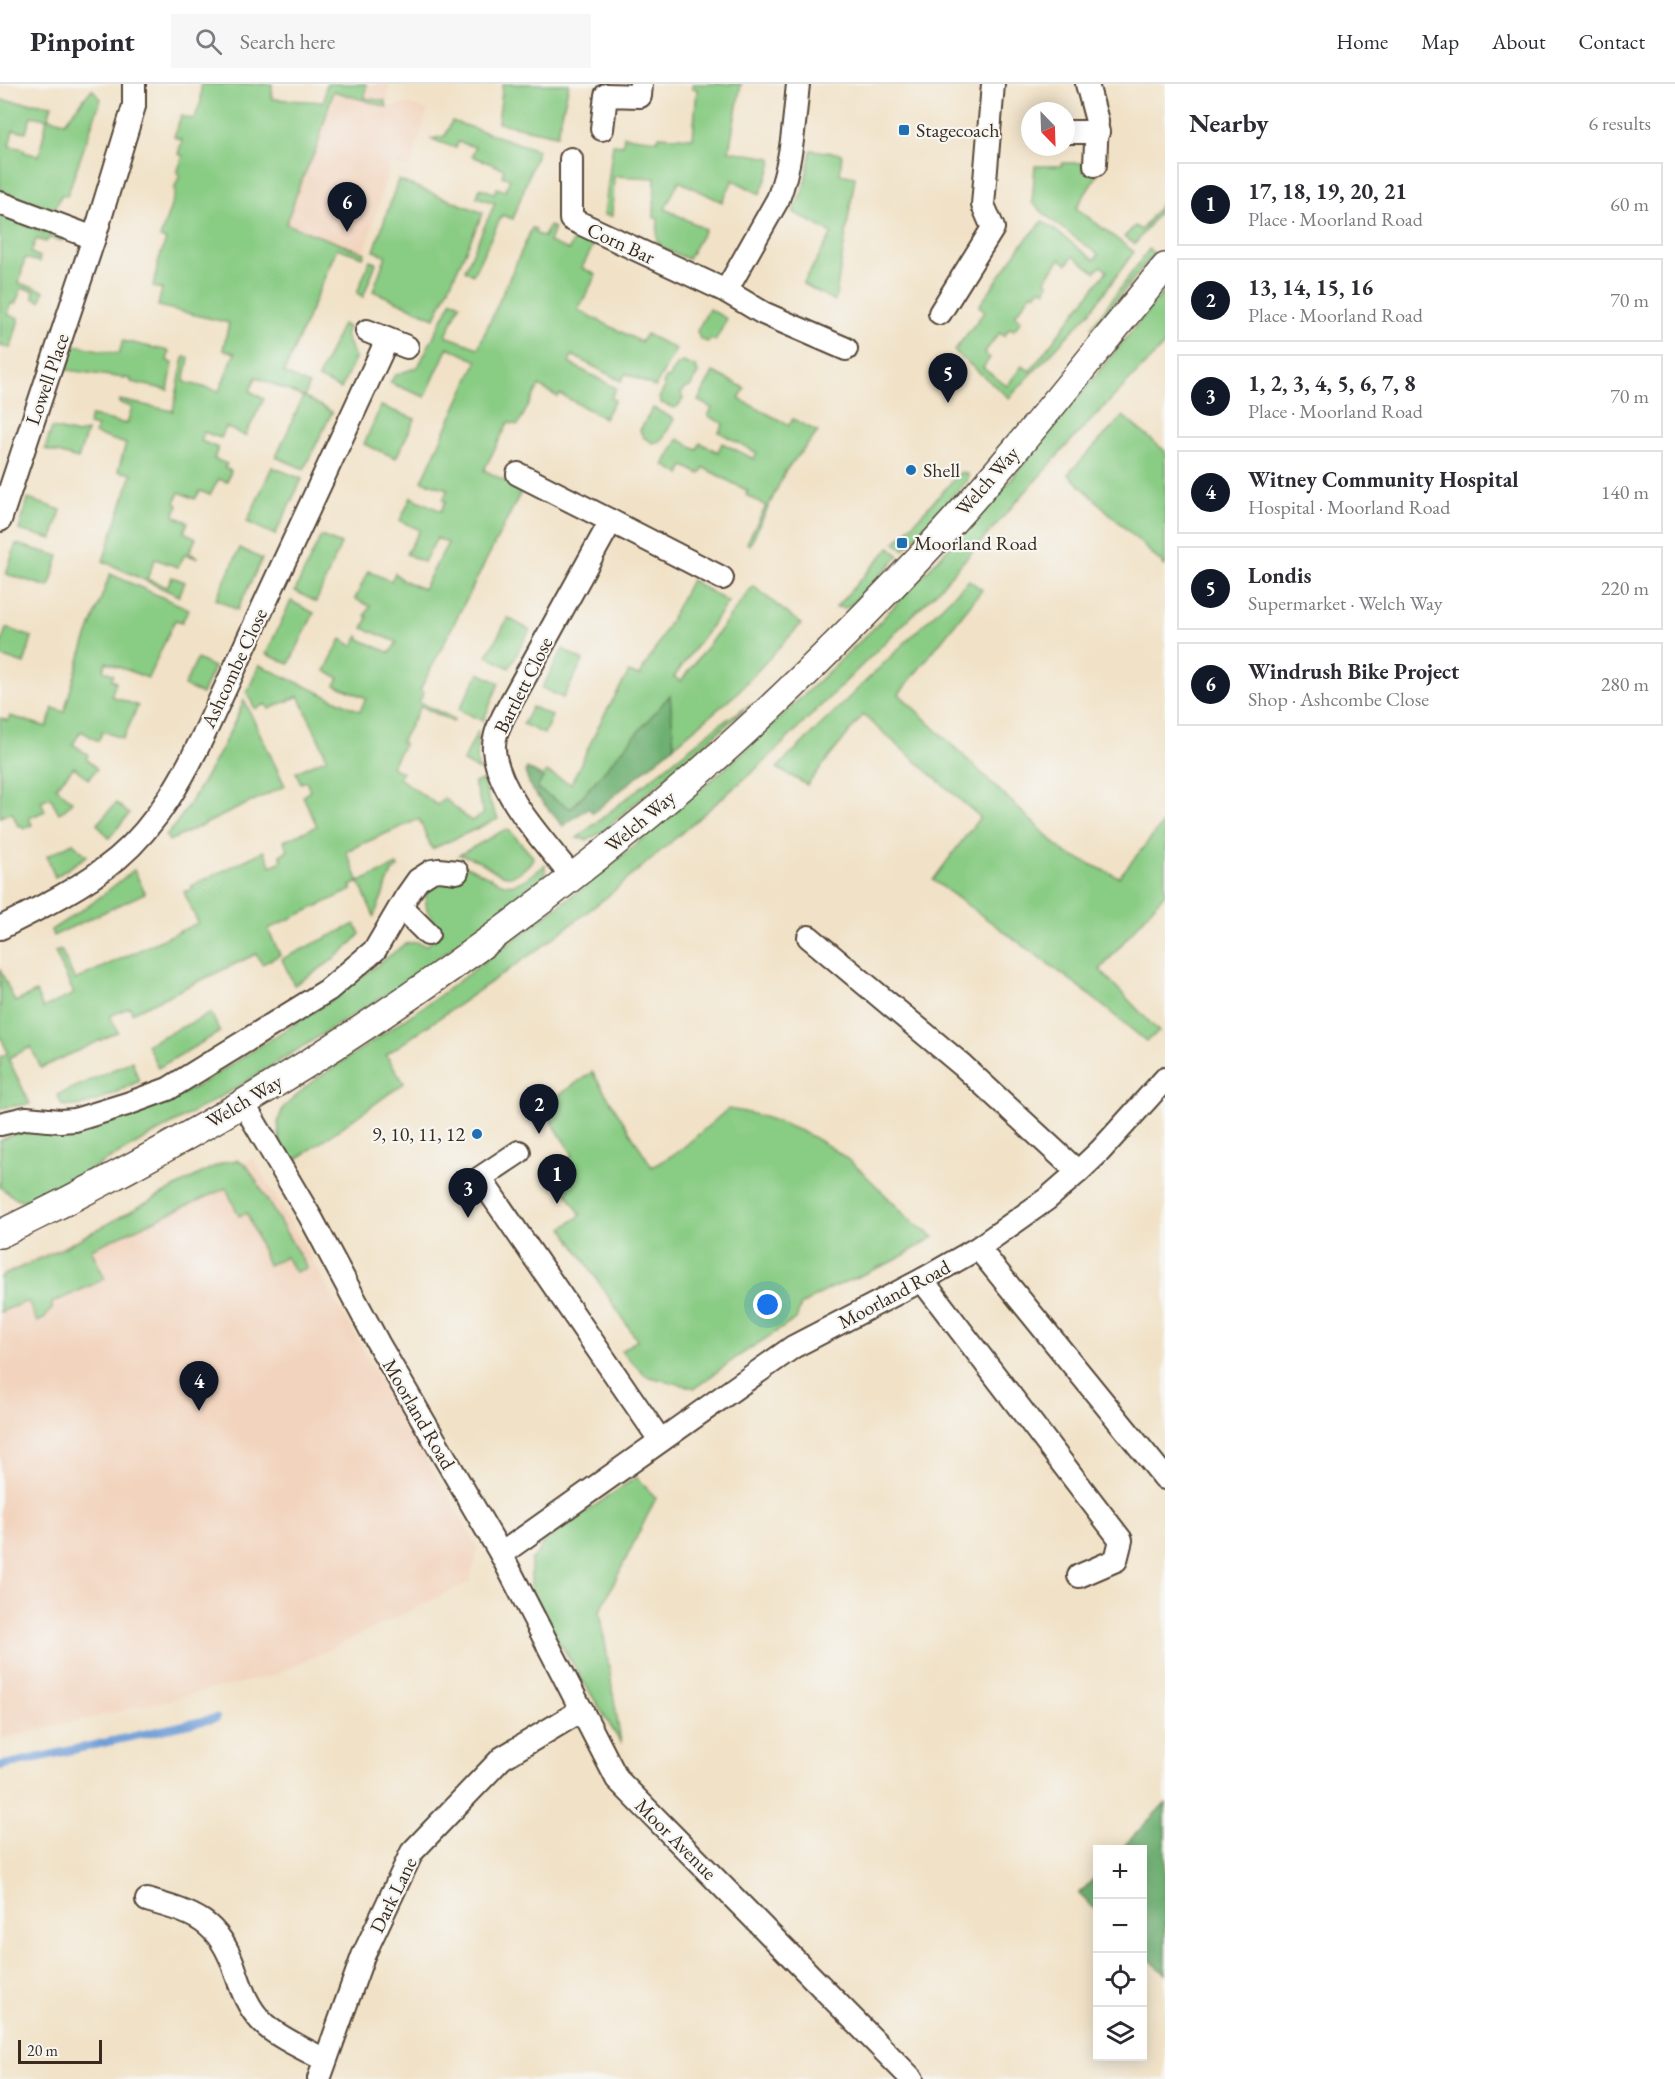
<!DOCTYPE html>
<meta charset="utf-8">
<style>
body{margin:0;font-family:"EB Garamond",serif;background:#f7f7f7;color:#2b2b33}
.controls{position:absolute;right:18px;bottom:18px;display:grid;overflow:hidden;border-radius:0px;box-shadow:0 3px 15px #0003}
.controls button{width:54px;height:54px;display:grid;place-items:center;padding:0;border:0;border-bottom:2px solid #e1e1e2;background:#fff;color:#2b2b33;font:30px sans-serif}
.compass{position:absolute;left:1021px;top:18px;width:54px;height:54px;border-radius:50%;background:#fff;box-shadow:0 3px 15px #0003;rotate:157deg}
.scale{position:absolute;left:18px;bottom:15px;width:84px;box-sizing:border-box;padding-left:6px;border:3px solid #3b2a1e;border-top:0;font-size:16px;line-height:21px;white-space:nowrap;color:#3b2a1e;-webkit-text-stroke:4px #f6f6f2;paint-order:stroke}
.you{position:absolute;left:768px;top:1221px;width:21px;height:21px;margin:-15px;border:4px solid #fff;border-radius:50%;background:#1a73e8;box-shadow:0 0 0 9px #1a73e833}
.badge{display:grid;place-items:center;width:39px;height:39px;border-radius:50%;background:#111827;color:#fff;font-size:20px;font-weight:700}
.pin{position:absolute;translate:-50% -50px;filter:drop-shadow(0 2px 3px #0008)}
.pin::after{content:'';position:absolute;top:32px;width:21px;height:18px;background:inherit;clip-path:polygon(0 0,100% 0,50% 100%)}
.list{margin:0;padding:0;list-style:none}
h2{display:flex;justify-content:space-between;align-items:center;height:78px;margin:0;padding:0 24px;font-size:26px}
h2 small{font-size:20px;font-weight:400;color:#7c7c81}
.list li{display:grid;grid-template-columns:39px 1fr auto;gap:18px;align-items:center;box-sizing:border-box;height:84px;margin:0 12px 12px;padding:0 12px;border:2px solid #e1e1e2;border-radius:0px}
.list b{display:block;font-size:22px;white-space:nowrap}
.list p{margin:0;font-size:20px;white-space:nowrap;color:#7c7c81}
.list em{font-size:20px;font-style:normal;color:#7c7c81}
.icon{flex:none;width:33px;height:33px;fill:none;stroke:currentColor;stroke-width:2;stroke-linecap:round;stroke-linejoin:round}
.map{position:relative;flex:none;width:1165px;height:1995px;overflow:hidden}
header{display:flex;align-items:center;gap:36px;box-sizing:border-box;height:84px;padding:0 30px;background:#fff;border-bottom:2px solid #e1e1e2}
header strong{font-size:28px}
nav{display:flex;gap:33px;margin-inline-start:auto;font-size:21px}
.search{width:420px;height:54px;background:#f7f7f7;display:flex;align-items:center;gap:15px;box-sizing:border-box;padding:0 21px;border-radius:0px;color:#7c7c81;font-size:22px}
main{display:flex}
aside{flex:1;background:#fff}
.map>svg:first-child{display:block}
</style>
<header>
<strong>Pinpoint</strong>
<div class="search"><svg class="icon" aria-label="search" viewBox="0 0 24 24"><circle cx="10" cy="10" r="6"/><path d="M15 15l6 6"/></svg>Search here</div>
<nav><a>Home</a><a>Map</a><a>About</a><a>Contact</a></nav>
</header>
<main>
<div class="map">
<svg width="1165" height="1995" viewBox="0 0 1165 1995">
<rect width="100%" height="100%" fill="#f6f6f2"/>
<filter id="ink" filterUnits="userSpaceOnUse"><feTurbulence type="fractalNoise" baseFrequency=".0167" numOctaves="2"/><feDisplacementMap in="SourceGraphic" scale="12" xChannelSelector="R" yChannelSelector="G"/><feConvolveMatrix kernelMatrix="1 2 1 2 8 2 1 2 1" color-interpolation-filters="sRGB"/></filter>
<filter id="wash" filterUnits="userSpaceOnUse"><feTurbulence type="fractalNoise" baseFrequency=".008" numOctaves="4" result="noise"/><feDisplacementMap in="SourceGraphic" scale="24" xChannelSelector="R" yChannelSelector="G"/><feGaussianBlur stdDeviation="1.35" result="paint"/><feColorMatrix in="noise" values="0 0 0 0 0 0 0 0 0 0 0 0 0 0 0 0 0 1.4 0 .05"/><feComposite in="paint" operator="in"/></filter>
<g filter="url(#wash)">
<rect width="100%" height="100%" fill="#f1e2c7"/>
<g fill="#f2d4be">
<path d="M355,0H389L387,23L407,20L428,26L410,84L390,79L365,169L286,141L300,100L317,63L334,7Z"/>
<path d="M253,1074L478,1464L470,1498L275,1591L0,1655V1189Z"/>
</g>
<g fill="#89cc84" stroke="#627b51" stroke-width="1.5" fill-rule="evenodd">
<path d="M201,0H272V15L324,18L326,0H366L365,14L385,17L387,23L333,7L317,63L300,100L286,140L365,169L363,173L337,164L284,289L309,301L304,313L332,328L304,385L276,373L303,313L256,293L250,307L264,315L245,352L226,343L221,354L204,348L201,357L218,364L214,375L227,380L224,384L231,387L227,398L219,395L210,411L200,407L195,415L179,408L175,419L178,421L174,432L188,438L184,448L196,454L189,469L197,473L196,474L185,470L178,483L155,475L147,495L167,503L172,493L185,498L179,512L103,477L132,390L118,387L126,360L95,350L97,343L88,341L91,332L127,340L132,323L119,319L120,316L173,327L184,273L189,274L184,298L219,307L235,269L223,266L229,239L158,222L162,205L153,203L159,175L166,156L160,154L176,107L174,106L180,90L177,89L183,72L178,70L182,56L174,53L181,32L194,35L201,18Z"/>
<path d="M503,0H569L557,51L498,39Z"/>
<path d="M692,0H741L729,67L772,74L770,86L760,110L733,96L722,118L679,97L665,125L705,145L688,175L662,164L657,157L658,134H654L655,94L614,92L612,132L604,131L613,60L623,61L624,52L658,56L659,52L693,54L697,5L692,4Z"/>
<path d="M92,5L101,15L67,112L61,111L54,127L0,106V16L52,21L48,34L65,38ZM31,32L47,35L39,72L24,68V65L9,62L13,46L26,48Z"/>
<path d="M452,37L538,66L513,135L502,131L473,191L465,186L495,119L477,113L480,104L494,109L497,104L505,107L510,95L502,92L504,85L472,72L475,63L458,58L456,64L431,55L445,52Z"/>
<path d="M811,66L842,70L840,90L855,93L835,217L803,200L832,149L793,128L804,104Z"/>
<path d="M1062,79H1084L1083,87L1098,90L1076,124L1134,168L1090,228L1009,314L954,267L985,227L979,222L1020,163L1043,137L1094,176L1099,171L1059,142L1032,119L1035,82H1061ZM1073,172L1095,188L1101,182L1107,187L1030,287L1022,282L1007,302L983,284L990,274L984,269L999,249L1004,252L1010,244L1014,246L1021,237L1015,231L1032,209L1035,211L1041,204L1045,207L1049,200L1045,196L1060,175L1067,180Z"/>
<path d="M398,96L483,129L435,234L373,207L386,171L374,167Z"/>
<path d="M1165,115V120L1135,160L1124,153L1135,142L1141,146Z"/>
<path d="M0,131L63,155L62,157L49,154L46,158L36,155L31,169L40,173L39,178L25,174L19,199L44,207L41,217L33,214L34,207L22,204L15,220L11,219L8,231L19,234L11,264L0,262Z"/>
<path d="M549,142L554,144L549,158L569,166L575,152L594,160L582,184L596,191L578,226L641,258L646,250L676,265L655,303L626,289L621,297L572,271L569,279L616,304L611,314L615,316L604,334L560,310L558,313L539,302L518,341L508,339L484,386L522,406L420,606L424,609L419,618L454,635L453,638L421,622L401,658L404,660L391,683L402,688L399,694L437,721L444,714L471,737L484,730L474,699L483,696L488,714L498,735L432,765L419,735L346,767L359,798L397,781L398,784L392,788L374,832L359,798L350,802L352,806L268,845L280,871L262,880L256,870L132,929L130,923L110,932L118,948L41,984L31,963L8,974L30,1020L0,1024V973L8,969L0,951V885L15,918L36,908L43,924L74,910L55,868L61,866L75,896L198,839L184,808L193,805L191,802L264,767L271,782L282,777L280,771L288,767L284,757L317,742L303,712L310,707L306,697L301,699L296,688L327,674L299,612L269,625L266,620L255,625L247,609L259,581L360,627L366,614L335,601L339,594L325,587L341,555L353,562L359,552L361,556L390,569L397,558L363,544L368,533L365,532L370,522L355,515L368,487L391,497L395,489L402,496L423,505L448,459L437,454L424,478L406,470L420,446L400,437L411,413L441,427L446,417L443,416L448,405L422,397L477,277L448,263L425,313L390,299L395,291L418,283L452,216L460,220L446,252L478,264L532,144L536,145L535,149L544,153Z"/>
<path d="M1149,165L1154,169L1094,245L1091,244Z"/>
<path d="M370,176L376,179L363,213L357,209Z"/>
<path d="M1165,206V260L1069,359L937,507L763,679L608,812L540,864L386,971L404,999L293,1078L280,1060L278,1037L283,1024L308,1001L439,912L590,798L670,732L747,665L873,545L1000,409Z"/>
<path d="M709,225L727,235L715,257L712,255L707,258L700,255L697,247Z"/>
<path d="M342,240L348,243L345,251L355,274L341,305L318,294Z"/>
<path d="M123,257L169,267L167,277L173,279L168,306L131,298V295L67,286L75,261L119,270Z"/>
<path d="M682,278L696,283L698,289L690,303L685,304L681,309L683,315L678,322L674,324L661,319L659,314L665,303L663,300L666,294L670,293L677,281Z"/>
<path d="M713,288L745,304L739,315L789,341L793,335L818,348L786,386L750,461L747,459L766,422L746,411L748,407L704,384L700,390L684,382L680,390L664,381L678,355L697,366L700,359L718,368L722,359L754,375L757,369L719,348L724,340L708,332L712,324L698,317Z"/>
<path d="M381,322L415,335L396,374L364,360Z"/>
<path d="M653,324L674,335L662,356L653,359L643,353L640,346Z"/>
<path d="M1123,332L1165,367V482L1068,390Z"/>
<path d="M52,344L78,350L87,347L78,375L45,365Z"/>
<path d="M272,383L302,395L275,451L247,438Z"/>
<path d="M961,388L968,390V396L904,466L895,459Z"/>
<path d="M28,415L61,426L52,455L19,446Z"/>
<path d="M321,452L341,460L316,518L295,507Z"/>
<path d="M16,460L59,472L49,503L6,490Z"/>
<path d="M890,463L899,472L851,521L844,524L836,523Z"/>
<path d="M240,464L262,475L237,526L216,515Z"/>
<path d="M110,490L189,525L182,538L175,536L148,594L106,578L103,586L114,591L111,595L116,598L111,612L138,622L123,655L103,647L98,657L81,647L73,660L88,671L86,674L97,685L88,695L74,683L56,703L72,717L66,725L59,729L50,713L41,717L45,727L29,734L32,741L24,745L21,741L18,742L12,728L0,733V634L8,637L10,632L47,643L53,624L64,628L82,567Z"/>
<path d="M691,496L728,518L674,593L681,597L753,502L801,540L735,611L674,662L670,612L571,725L536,705L546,688L571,700L602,635L629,588L639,592L656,564Z"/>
<path d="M969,496L982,506L899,610L1065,769L1119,793L1165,737V809L1100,886L1159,948L1146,957L1076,900L933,796L980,733L863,631L807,701L777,684Z"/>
<path d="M291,517L314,529L289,580L266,570Z"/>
<path d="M508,534L530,546L509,584L487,572Z"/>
<path d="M6,544L32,553L24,580L0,572V564Z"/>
<path d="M563,565L583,577L563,614L542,604Z"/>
<path d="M197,575L214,583L202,610L184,602Z"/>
<path d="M479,589L499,599L483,637L459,626Z"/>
<path d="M244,616L285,702L169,757L166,752C178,739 187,724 196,709C214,679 231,649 244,616Z"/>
<path d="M750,621L602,748L588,756L577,754L720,640Z"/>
<path d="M532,623L552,632L544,650L523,640Z"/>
<path d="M478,647L477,678L479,686L463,678Z"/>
<path d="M116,719L129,730L109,754L97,740Z"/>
<path d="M504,746L510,747L533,773C532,778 529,780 525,784C507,800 499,789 482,779C475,775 467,772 459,771Z"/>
<path d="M73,759L87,772L55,793L47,772Z"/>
<path d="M545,781V791L541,795L408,897L236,1004L72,1096L34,1115L21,1116L14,1113L0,1103V1057C30,1039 49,1051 81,1045C121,1037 158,1022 194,1004L332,916L405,860L417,858L426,862L443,846C430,834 424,827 426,809L438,798L466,782C507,799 504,814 545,781Z"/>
<path d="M134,786L145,809L53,852L51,846L91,820Z"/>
<path d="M355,840L360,850C341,872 319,886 294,901L282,875Z"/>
<path d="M211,929L220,948L158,984L147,960Z"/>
<path d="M132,977L139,997C120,1006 83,1028 62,1021L57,1011Z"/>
<path d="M592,988L652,1083L678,1068L728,1025C774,1032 823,1053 858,1084C874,1099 889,1115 904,1130C912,1139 924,1146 934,1153L894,1177L825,1207L801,1221L796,1235L737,1273L695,1304L646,1292L621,1267L637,1256L563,1144L581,1131L566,1108L569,1106L554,1083L573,1071L542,1023Z"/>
<path d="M237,1076L248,1083L307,1184L295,1188L286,1173L268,1181L247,1129L239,1132L226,1104L91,1165L105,1195L52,1219V1225L44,1235L37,1238L28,1217L0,1228V1193L63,1164L211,1084L226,1078Z"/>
<path d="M636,1393L656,1414L600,1527L621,1659L544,1533L531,1509V1476L539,1468L542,1459Z"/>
</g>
<g fill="#6eb072" stroke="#546d48" stroke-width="1.5">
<path d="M670,611L674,662L593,729L588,724L563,742L532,706L525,688L527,684L543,693L537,705L571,725Z"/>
<path d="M1165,1719V1890L1143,1869L1142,1766L1121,1765Z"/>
<path d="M1097,1791V1827L1079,1810Z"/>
</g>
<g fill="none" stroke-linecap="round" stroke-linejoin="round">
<path stroke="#6d9cd6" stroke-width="8" d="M0,1682L216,1634"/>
</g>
</g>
<g filter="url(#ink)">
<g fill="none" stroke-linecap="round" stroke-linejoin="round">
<g stroke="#564637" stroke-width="26">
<g id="minor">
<path d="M1087,0L1097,37L1095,81"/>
<path d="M602,45L606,11L640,12L641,0"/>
<path d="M1066,48H1098"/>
<path d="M571,75V135L726,207L763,229L846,265"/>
<path d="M0,119L94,154"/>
<path d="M726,207L778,115C792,78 794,39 798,0"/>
<path d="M940,229L993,144L983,121L993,0"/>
<path d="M367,247L407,263"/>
<path d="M518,390L611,437L504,631C499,642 493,653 494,666C498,710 546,759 572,793"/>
<path d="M0,436L94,154L134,22V0"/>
<path d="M611,437L722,494"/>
<path d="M401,823L428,850"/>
<path d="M0,844C40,824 83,803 118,774C158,740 184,692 206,646L387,256"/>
<path d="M809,853L962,981L1078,1088"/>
<path d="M243,1019L311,1134L378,1259L501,1470L617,1695L912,1995"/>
<path d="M0,1040L26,1034L60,1037L75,1036L127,1020L168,1005L328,906L375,866L406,813L418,796L432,787L439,786L457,788"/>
<path d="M519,1068L480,1094L660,1356"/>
<path d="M978,1164L1165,1394"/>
<path d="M922,1196L1121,1456L1116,1476L1079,1492"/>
<path d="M501,1470L793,1263L922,1196L978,1164L1047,1115L1078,1088L1100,1067L1165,995"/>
<path d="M147,1816C193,1829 219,1836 235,1886C242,1906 247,1922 262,1938C275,1952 308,1967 325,1976"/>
<path d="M319,1995L363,1872L412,1768L502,1674L582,1626"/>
</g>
</g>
<g stroke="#564637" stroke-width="30">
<path id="tertiary" d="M0,1150C252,1029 492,869 702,686C779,619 852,545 922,471C1008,380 1085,280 1165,183"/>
</g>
<use href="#minor" stroke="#fff" stroke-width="22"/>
<use href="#tertiary" stroke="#fff" stroke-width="27"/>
</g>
</g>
<g fill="#1f6fb2" stroke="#f6f6f2" stroke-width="2">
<rect x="898" y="40" width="12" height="12" rx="3"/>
<circle cx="911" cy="386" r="6"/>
<rect x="896" y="453" width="12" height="12" rx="3"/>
<circle cx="477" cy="1050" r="6"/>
</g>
<g text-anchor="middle" stroke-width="4.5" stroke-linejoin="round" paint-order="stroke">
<g font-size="20" fill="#3b2a1e" stroke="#f6f6f2" text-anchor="start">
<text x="916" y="53">Stagecoach</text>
<text x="923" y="393">Shell</text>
<text x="914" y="466">Moorland Road</text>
<text x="465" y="1057" text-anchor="end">9, 10, 11, 12</text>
</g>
<g font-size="20" fill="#3b2a1e" stroke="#f6f6f2">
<text transform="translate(621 159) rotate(25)" y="7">Corn Bar</text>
<text transform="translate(47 295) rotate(-71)" y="7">Lowell Place</text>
<text transform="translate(987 397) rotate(-49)" y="7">Welch Way</text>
<text transform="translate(234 584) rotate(-65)" y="7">Ashcombe Close</text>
<text transform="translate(523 601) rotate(-63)" y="7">Bartlett Close</text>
<text transform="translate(640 737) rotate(-40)" y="7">Welch Way</text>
<text transform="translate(244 1017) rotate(-31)" y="7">Welch Way</text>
<text transform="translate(894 1210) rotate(-28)" y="7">Moorland Road</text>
<text transform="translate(419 1330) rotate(60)" y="7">Moorland Road</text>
<text transform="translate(676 1755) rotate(45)" y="7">Moor Avenue</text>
<text transform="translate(393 1811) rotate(-64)" y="7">Dark Lane</text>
</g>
</g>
</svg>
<div class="controls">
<button>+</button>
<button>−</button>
<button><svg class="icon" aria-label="locate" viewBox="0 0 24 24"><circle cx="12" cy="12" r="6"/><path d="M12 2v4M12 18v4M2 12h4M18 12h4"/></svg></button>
<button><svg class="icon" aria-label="layers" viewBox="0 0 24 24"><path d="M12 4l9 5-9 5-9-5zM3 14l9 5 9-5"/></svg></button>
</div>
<svg class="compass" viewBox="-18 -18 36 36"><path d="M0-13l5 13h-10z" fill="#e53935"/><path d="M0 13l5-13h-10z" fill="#7c7c81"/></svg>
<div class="scale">20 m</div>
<div class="you"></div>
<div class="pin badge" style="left:557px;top:1120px">1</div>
<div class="pin badge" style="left:539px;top:1050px">2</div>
<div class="pin badge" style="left:468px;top:1134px">3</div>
<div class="pin badge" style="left:199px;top:1327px">4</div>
<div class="pin badge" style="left:948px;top:319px">5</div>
<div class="pin badge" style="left:347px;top:148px">6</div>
</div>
<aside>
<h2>Nearby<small>6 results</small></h2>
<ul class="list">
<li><span class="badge">1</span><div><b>17, 18, 19, 20, 21</b><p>Place · Moorland Road</p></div><em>60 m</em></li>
<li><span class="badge">2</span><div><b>13, 14, 15, 16</b><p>Place · Moorland Road</p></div><em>70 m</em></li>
<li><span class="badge">3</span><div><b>1, 2, 3, 4, 5, 6, 7, 8</b><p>Place · Moorland Road</p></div><em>70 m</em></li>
<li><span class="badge">4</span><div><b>Witney Community Hospital</b><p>Hospital · Moorland Road</p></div><em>140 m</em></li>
<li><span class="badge">5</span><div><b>Londis</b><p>Supermarket · Welch Way</p></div><em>220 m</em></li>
<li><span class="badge">6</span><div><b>Windrush Bike Project</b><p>Shop · Ashcombe Close</p></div><em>280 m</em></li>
</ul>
</aside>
</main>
